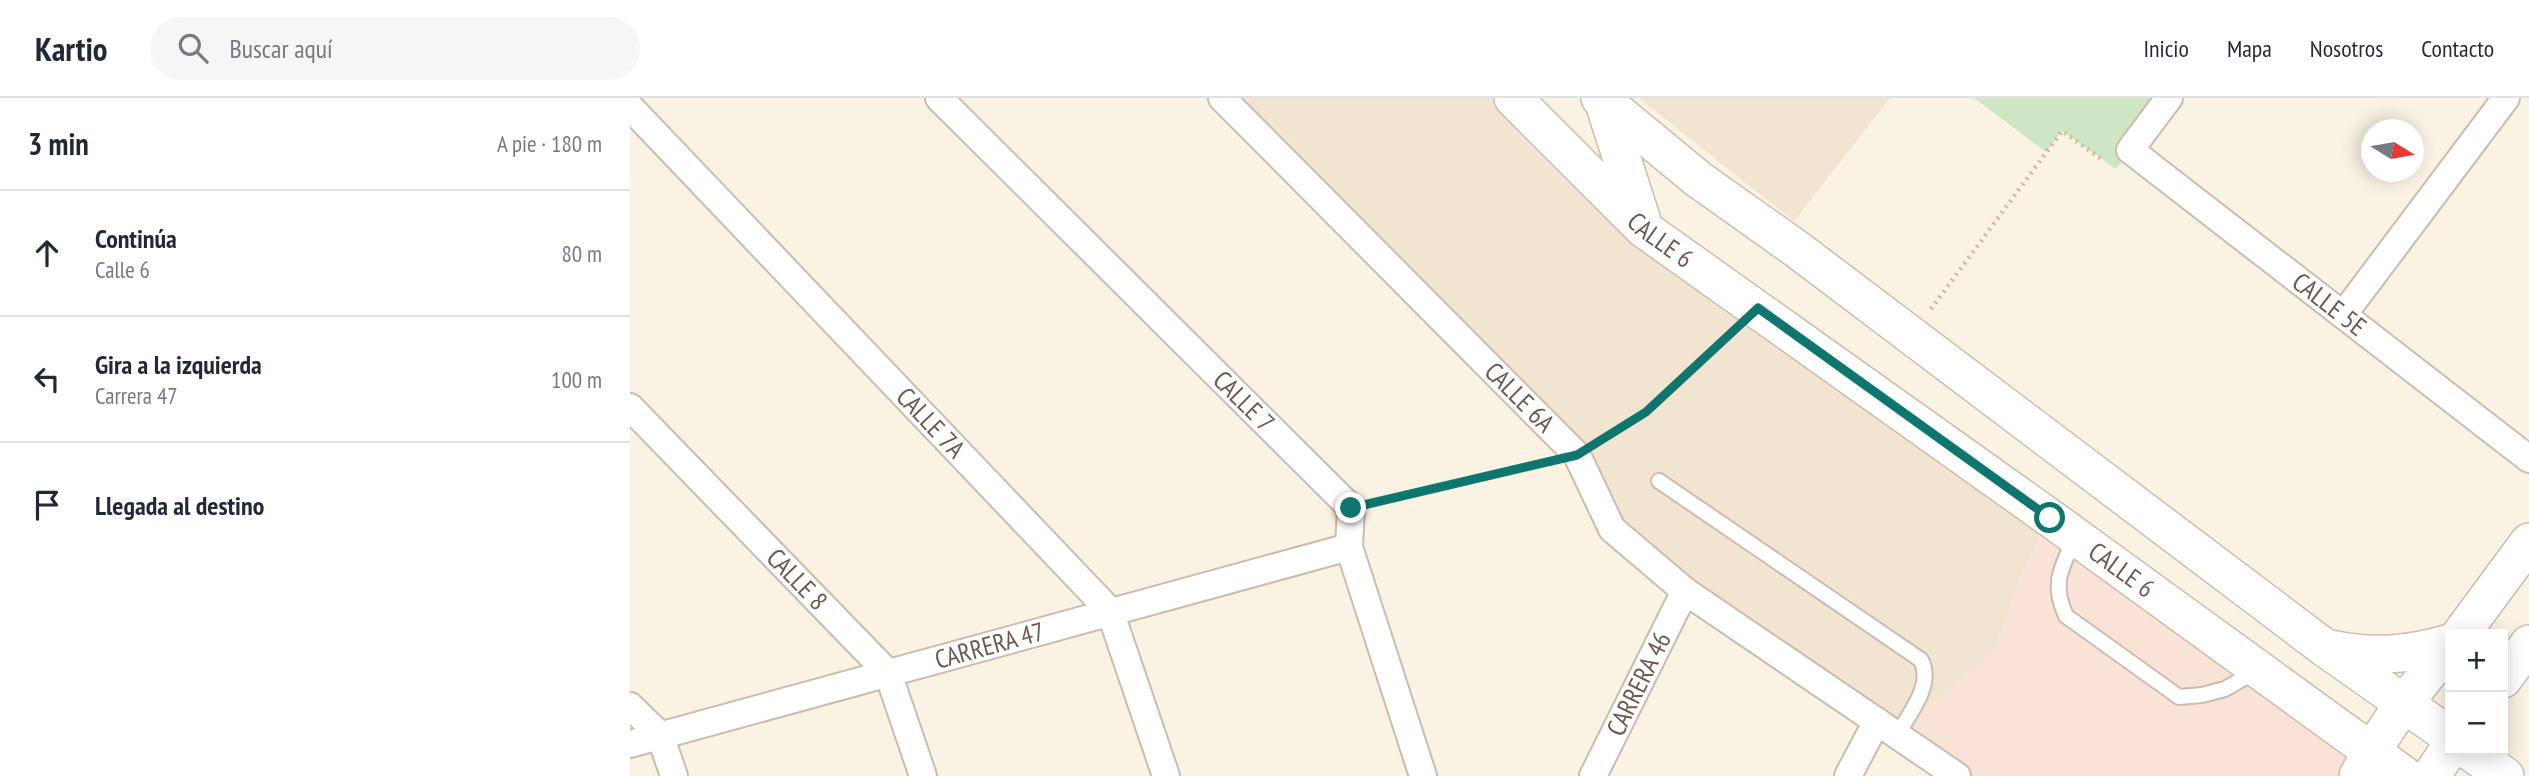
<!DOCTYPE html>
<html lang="es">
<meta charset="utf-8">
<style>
body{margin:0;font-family:"PT Sans Narrow",sans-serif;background:#f6f6f7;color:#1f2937}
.controls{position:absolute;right:21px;bottom:21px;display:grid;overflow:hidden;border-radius:0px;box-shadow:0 4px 18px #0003}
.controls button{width:63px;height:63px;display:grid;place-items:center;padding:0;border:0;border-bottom:2px solid #e0e1e3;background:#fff;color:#1f2937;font:35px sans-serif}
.compass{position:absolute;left:1731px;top:21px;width:63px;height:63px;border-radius:50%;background:#fff;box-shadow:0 4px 18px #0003;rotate:101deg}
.stop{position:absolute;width:21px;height:21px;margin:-16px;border:5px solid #0f766e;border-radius:50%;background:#fff}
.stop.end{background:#0f766e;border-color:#fff;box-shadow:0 2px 7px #0008}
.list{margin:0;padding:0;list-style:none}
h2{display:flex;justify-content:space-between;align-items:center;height:91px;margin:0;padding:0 28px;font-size:30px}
h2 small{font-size:23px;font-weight:400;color:#747a83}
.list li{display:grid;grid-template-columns:46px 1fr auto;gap:21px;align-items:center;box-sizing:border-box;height:126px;padding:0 28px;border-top:2px solid #e0e1e3}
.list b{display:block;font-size:26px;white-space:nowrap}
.list p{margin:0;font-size:23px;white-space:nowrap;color:#747a83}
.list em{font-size:23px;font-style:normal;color:#747a83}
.icon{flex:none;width:38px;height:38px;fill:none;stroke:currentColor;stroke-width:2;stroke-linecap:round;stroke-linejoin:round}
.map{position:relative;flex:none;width:1899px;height:678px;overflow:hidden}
header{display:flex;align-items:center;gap:42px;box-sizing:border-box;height:98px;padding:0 35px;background:#fff;border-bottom:2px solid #e0e1e3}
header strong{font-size:33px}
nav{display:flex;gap:38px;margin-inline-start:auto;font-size:24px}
.search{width:490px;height:63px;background:#f6f6f7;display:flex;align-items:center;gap:18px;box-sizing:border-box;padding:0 24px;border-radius:38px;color:#747a83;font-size:26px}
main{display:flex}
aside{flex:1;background:#fff}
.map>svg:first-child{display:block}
</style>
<header>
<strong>Kartio</strong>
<div class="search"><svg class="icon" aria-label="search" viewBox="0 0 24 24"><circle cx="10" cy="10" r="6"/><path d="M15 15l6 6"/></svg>Buscar aquí</div>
<nav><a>Inicio</a><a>Mapa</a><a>Nosotros</a><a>Contacto</a></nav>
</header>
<main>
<aside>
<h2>3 min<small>A pie · 180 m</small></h2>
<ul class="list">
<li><svg class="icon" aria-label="ahead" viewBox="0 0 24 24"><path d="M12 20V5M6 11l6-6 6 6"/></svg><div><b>Continúa</b><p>Calle 6</p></div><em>80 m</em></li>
<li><svg class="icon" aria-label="left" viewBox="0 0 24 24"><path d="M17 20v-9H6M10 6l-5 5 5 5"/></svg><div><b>Gira a la izquierda</b><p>Carrera 47</p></div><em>100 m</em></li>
<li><svg class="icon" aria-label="arrive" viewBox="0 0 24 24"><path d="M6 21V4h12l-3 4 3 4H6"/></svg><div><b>Llegada al destino</b></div></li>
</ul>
</aside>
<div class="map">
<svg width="1899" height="678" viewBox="0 0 1899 678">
<rect width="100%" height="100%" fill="#faf2e2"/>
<g fill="#f1e4d1">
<path d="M592,0H883L1014,131L1420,420L1391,477L1366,548L1267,637L982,431L947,357Z"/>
<path d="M1009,0H1260L1164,123Z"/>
</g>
<path fill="#f9e3d6" d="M1420,420L1741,654L1728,678H1327L1267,637L1366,548L1391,477Z"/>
<path fill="#cfe6c2" d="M1344,0H1539L1486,71L1432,33L1416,54Z"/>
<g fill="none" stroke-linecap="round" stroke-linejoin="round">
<g stroke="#ccbcad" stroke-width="18">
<g id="service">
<path d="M1029,383L1291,562C1304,587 1279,616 1267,637"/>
<path d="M1445,440C1431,471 1421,485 1436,518L1549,599L1572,597L1595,591L1626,573"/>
</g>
</g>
<g stroke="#ccbcad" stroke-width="30">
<g id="minor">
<path id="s1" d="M309,0L721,410L719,449L793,678"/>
<path id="s2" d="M592,0L947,357L982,431L1055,493L1327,678"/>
<path id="s3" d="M1539,0L1500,52L1899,361"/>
<path id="s4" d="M0,9L480,513L536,678"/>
<path d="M1713,217L1876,0"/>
<path id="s5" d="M0,309L258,575L293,678"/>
<path d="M0,608L30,637L44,678"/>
<path id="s6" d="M0,646L719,449"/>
<path id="s7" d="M963,678L1055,493"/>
<path d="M1218,678L1247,623"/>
</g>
</g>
<g stroke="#cfbcaa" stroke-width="40">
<g id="secondary">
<path id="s8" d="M883,0L1014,131L1420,420L1775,678"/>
<path d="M970,0L1068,81L1168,152L1695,550L1820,638"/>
<path d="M973,2L1012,123"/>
<path d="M1831,536L1899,444"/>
<path d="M1701,551C1743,560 1779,557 1820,545"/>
<path d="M1873,581L1899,546"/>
<path d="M1838,652L1875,678"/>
<path d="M1728,678C1753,631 1785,589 1820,550"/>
<path d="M1801,678L1820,650"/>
</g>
</g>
<g stroke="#d1b5a0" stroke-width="4.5" stroke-dasharray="2 5" stroke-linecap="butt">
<path d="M1301,211L1432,33L1473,62"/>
<path d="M971,342L1016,314L1101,234"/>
<path d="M749,403L914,364"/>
</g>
<use href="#service" stroke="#fff" stroke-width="14"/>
<use href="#minor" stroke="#fff" stroke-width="26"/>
<use href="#secondary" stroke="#fff" stroke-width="37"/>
</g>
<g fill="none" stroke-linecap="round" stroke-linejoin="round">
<path stroke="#0f766e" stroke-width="9" d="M721,410L947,357L1016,314L1128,210L1420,420"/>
</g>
<g text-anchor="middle" stroke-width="5" stroke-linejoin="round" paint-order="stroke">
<g font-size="26" fill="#6f594b" stroke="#fdf6e8">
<text dy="9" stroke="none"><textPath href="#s8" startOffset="205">CALLE 6</textPath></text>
<text dy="9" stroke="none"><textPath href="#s3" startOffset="317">CALLE 5E</textPath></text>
<text dy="9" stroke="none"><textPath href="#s2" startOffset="422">CALLE 6A</textPath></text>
<text dy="9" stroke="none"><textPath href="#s1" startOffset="430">CALLE 7</textPath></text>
<text dy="9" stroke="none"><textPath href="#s4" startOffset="436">CALLE 7A</textPath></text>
<text dy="9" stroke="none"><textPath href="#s8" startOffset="772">CALLE 6</textPath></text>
<text dy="9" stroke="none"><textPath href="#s5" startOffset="240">CALLE 8</textPath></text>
<text dy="9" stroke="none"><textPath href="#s6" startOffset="373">CARRERA 47</textPath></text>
<text dy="9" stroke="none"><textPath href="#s7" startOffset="103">CARRERA 46</textPath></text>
</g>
</g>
</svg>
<div class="controls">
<button>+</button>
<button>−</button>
</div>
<svg class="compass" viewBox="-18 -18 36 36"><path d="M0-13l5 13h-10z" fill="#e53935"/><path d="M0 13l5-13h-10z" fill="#747a83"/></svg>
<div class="stop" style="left:1420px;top:420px"></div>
<div class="stop end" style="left:721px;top:410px"></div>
</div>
</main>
